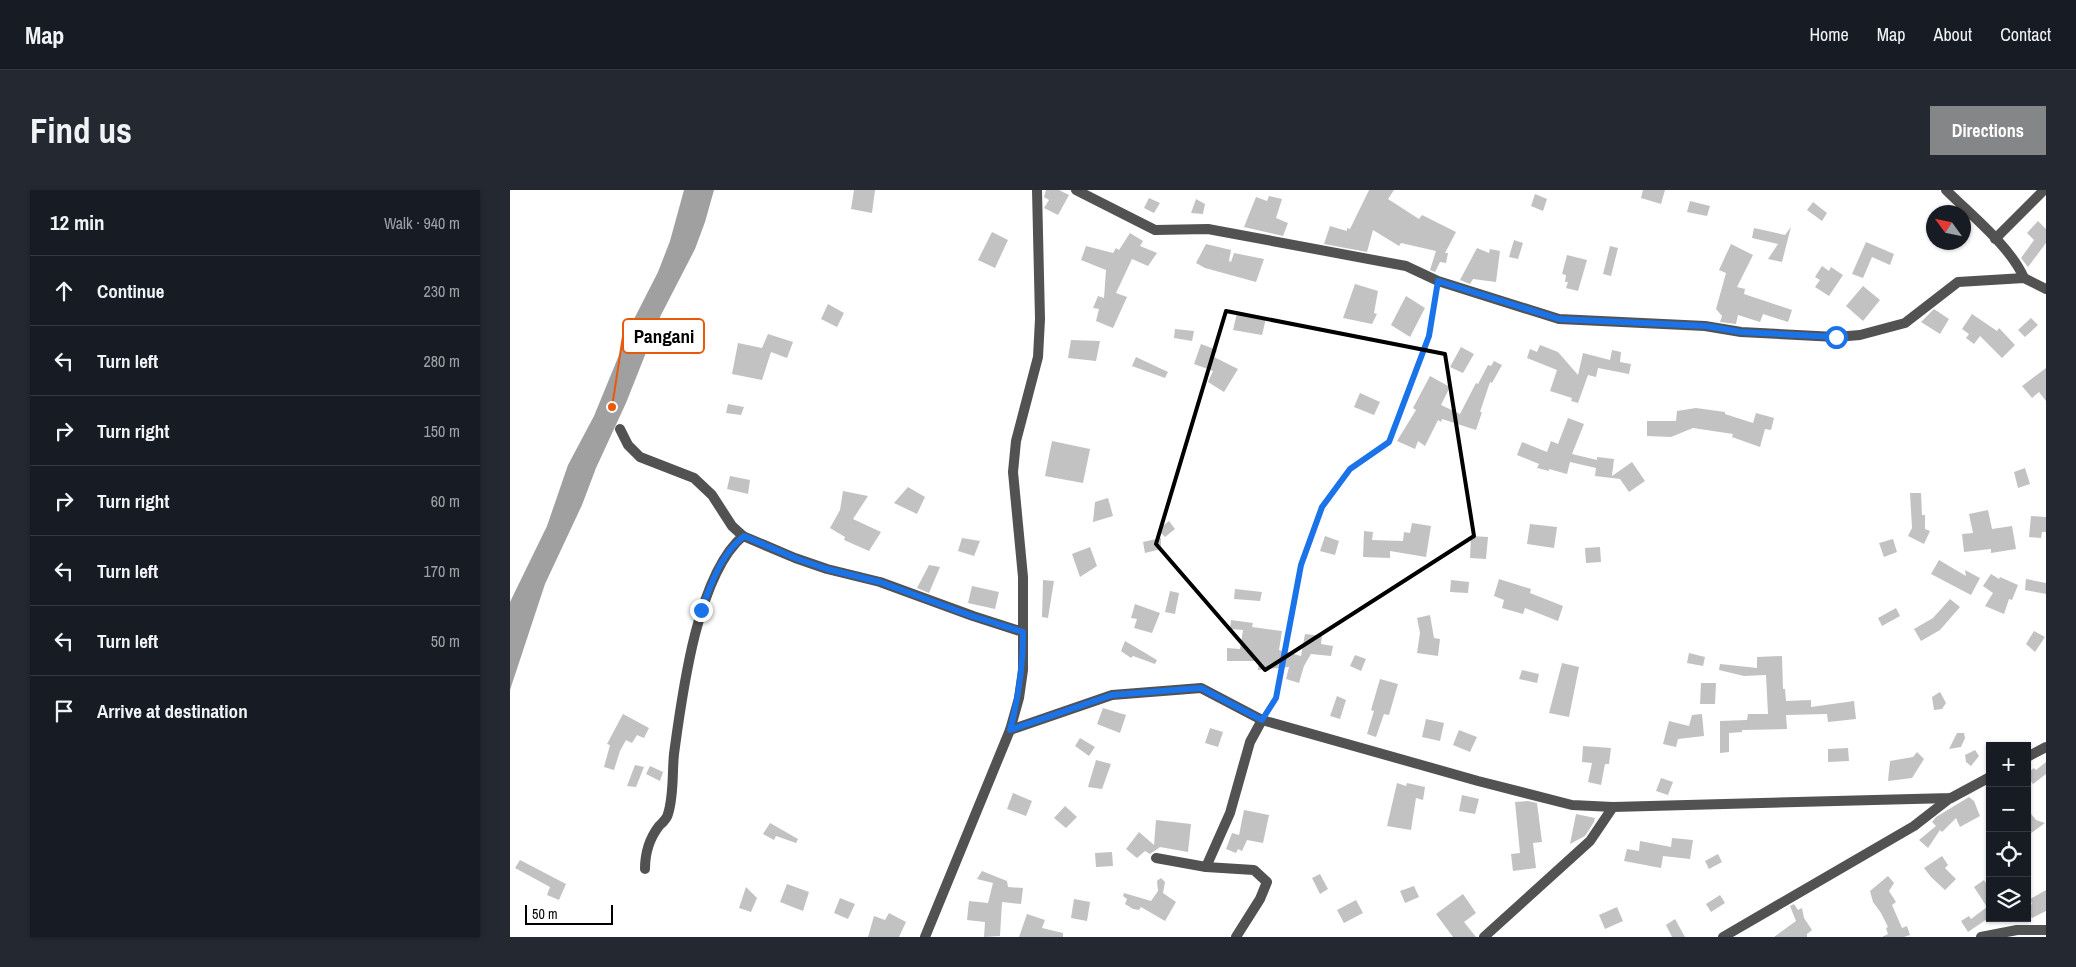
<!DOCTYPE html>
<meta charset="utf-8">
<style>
body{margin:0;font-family:"Archivo Narrow",sans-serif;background:#242831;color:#f1f3f6}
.controls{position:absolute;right:15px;bottom:15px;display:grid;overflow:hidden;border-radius:0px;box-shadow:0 1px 4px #0004}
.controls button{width:45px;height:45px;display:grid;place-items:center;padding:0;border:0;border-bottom:1px solid #363941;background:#171b24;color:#f1f3f6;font:25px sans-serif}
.compass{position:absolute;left:1416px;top:15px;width:45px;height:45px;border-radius:50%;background:#171b24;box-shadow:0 1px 4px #0004;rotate:303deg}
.scale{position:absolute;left:15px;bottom:12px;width:88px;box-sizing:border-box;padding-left:5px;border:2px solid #000;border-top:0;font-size:14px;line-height:18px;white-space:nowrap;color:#000;-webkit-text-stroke:4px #fff;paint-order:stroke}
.stop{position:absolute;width:15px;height:15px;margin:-11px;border:4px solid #1a73e8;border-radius:50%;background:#fff}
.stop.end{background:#1a73e8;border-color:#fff;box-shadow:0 1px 5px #0008}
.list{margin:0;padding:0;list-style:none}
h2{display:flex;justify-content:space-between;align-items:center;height:65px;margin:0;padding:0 20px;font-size:21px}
h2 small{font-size:16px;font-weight:400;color:#9ea1a6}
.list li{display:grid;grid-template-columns:32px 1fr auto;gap:15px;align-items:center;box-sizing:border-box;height:70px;padding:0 20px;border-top:1px solid #363941}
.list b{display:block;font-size:19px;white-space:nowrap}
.list em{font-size:16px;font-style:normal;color:#9ea1a6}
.icon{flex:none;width:28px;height:28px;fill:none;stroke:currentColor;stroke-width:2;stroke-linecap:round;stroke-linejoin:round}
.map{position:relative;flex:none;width:1536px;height:747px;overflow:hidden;border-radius:0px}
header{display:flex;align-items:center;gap:30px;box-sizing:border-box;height:70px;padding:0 25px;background:#171b24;border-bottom:1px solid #363941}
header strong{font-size:24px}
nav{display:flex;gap:28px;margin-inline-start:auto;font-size:18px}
.intro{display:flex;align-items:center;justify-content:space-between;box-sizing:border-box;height:120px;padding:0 30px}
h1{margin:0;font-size:35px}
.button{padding:12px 22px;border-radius:0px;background:#858687;color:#fff;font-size:18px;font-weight:700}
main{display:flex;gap:30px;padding:0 30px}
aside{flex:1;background:#171b24;border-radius:0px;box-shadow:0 1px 4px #0004}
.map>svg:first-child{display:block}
</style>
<header>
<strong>Map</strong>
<nav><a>Home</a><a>Map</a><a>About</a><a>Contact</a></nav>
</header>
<div class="intro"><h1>Find us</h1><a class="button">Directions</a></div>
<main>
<aside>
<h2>12 min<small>Walk · 940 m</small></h2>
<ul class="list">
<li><svg class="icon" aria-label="ahead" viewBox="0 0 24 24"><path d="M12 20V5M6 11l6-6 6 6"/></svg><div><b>Continue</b></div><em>230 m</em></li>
<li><svg class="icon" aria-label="left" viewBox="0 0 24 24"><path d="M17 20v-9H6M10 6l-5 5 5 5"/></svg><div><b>Turn left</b></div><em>280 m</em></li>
<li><svg class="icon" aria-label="right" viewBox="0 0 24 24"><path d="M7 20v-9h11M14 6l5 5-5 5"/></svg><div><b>Turn right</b></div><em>150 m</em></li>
<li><svg class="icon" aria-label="right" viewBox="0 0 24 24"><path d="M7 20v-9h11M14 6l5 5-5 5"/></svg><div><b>Turn right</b></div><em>60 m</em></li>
<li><svg class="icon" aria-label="left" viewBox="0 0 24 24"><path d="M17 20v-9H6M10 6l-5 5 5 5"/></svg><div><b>Turn left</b></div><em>170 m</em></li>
<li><svg class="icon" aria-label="left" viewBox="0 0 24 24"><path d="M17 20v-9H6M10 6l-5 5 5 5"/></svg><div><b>Turn left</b></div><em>50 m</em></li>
<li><svg class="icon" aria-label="arrive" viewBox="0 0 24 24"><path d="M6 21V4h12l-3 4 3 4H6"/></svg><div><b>Arrive at destination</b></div></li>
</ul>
</aside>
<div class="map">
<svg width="1536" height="747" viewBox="0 0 1536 747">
<rect width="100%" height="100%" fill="#fff"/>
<path fill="#a0a0a0" d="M174,0H204L195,32L185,59L151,125L116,213L86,278L72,315L35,394L0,500V412L37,336L58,275L84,226L123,131L148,82L160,51Z"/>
<g fill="#c2c2c2">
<path d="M344,0H365L362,23L341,19Z"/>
<path d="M536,0H549L559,5L548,25L534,18L539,10L534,7Z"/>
<path d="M859,0H884L878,9L909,29L912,25L946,42L935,63H938L936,73L930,72L925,82L920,80L926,61L891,53L889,56L863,40L857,62L814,54L820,36L837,41V38L840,39Z"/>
<path d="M1133,0H1155L1151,14L1131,8Z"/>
<path d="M1025,4L1037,9L1033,21L1021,16Z"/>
<path d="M759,6L772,9L766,28L778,33L773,46L734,37L746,7L757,11Z"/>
<path d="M639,8L650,13L644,23L634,18Z"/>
<path d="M686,9L695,14L693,24L681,23Z"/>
<path d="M1180,11L1200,16L1197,26L1177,22Z"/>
<path d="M1303,12L1317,23L1312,31L1297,20Z"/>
<path d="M1528,31L1536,39V53L1518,77L1511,68L1524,50L1517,43Z"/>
<path d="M1281,37L1272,72L1258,69L1268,54L1242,48L1244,38L1275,45Z"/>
<path d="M482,42L498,50L485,78L468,70Z"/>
<path d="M620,43L633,51L630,56L647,63L638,76L622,69L606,103L617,107L603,138L586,131L589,119L583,118L588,106L594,108L596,80L571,70L576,56L603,63L606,58L609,60Z"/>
<path d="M1004,50L1013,53L1008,69L999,67Z"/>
<path d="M1356,52L1384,64L1380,75L1362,67L1353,88L1342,84Z"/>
<path d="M696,54L721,60L719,71L721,72L724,63L754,69L746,92L695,78L686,73Z"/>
<path d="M1221,54L1243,65L1227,97L1235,99L1234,104L1282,120L1278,132L1253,124L1250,132L1228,125L1226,134L1210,132L1212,126L1206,119L1216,83L1209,80Z"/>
<path d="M1100,56L1108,58L1101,86L1093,84Z"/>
<path d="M967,58L979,63L980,59L990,61L986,92L963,89L960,94L950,90Z"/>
<path d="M1057,65L1077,70L1068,101L1056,98L1058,92H1055L1056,85L1052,84Z"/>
<path d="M1312,76L1319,81L1321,77L1333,85L1319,106L1305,97L1310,90L1305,87Z"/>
<path d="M845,94L868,101L864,123L867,124L862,134L833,128Z"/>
<path d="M1353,96L1370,110L1353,131L1336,116Z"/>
<path d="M896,106L915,118L900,147L881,135Z"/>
<path d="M318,114L334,123L327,137L311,129Z"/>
<path d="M1424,119L1439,129L1430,144L1411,132Z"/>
<path d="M727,123L756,128L752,145L723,140Z"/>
<path d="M1462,124L1487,141L1489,138L1505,155L1492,168L1470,146L1464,154L1456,148L1459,144L1452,139Z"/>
<path d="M1521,128L1528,135L1515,147L1508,140Z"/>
<path d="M665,139L684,141L682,151L664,148Z"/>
<path d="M258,144L283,152L277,168L261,162L252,190L222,184L228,153L252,158Z"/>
<path d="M561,150L590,151L586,171L558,168Z"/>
<path d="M691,154L707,160L704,167L728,179L714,202L698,192L703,181L684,174Z"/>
<path d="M1030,155L1048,162L1068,185L1073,163L1100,170L1102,160L1111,162L1110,172L1121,174L1119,184L1088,178L1086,187L1078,185L1068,213L1061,211L1062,208L1040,201L1047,180L1017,168L1020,159L1027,162Z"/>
<path d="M951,157L964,164L953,183L940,177Z"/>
<path d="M626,167L658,182L655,188L622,176Z"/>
<path d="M984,171L992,175L982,193L980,192L970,222H972L966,240L932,229L931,232L928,230L915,256L908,251L905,259L887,251L906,220L903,218L920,186L940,197L931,215L950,224L966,193L968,194L978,175L981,176Z"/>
<path d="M1536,178V211L1529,202L1522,208L1512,196Z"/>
<path d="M850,203L870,212L864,225L844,217Z"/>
<path d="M218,214L234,217L231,225L216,223Z"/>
<path d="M1186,218L1215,222V224L1243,233L1246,223L1264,228L1261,240L1255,239L1250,257L1222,247L1223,244L1183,238L1161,247L1137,246V231H1166L1167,221Z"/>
<path d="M1058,228L1074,234L1062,264L1087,270V267L1104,269L1102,286L1122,272L1135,291L1119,302L1110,289L1085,286L1086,278L1060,272L1057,284L1039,279V281L1027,278L1029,274L1007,265L1012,252L1037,262L1041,251L1048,254Z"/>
<path d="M542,251L580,259L573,293L535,286Z"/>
<path d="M1515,278L1520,294L1508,298L1504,282Z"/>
<path d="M220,286L240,290L238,304L217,299Z"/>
<path d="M398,297L415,307L407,324L384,313Z"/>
<path d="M333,301L358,306L343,329L371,342L359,361L334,350L335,347L320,338L330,320Z"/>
<path d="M1400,303H1411L1412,325H1415V339L1420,341L1414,354L1398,346L1402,338Z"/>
<path d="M598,308L603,326L583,332L585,312Z"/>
<path d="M1478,320L1482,339L1502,336L1506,359L1481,363V359L1454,362L1452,344L1463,343L1459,324Z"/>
<path d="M1521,326L1536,327V342H1532L1531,348L1519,347Z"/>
<path d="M659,331L665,339L655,347L648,340Z"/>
<path d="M902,333L921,336L916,367L880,361V368L853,367L854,341L863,342L862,350L893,351L894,342L900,343Z"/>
<path d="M1020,334L1047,337L1044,358L1017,354Z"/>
<path d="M815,346L829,351L825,365L810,361Z"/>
<path d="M961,346L978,347L976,369L960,368Z"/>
<path d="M452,348L470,351L464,366L448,361Z"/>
<path d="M651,348V359L635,363L633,352Z"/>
<path d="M1383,349L1387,362L1374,367L1369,353Z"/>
<path d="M580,357L587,376L570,387L562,364Z"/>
<path d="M1090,357L1091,372L1076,373L1075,358Z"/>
<path d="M1429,370L1456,386L1455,380L1470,388L1461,405L1421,384Z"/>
<path d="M419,375L430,377L419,403L407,398Z"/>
<path d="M1481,384L1489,389L1490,387L1508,395L1502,410L1499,409L1494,424L1475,416L1483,403L1473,396Z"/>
<path d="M989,389L1021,399L1020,403L1053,416L1048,431L1015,418L1013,424L992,418L994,410L984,406Z"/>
<path d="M1516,389L1536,393V404L1515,400Z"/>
<path d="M533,390L544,391L538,428L532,427Z"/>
<path d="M941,390L959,392L958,403L940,402Z"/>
<path d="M462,396L489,402L485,419L458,413Z"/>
<path d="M725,399L752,402L750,411L724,409Z"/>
<path d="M660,401L669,403L665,424L655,422Z"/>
<path d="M1440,409L1450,417L1430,440L1411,451L1404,439L1423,428Z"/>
<path d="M625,414L650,423L642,443L624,438L627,429L621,428Z"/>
<path d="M1386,418L1390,426L1372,436L1368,428Z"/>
<path d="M920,425L924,448L930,449L928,466L907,463L910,443L907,428Z"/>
<path d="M721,430L743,433L742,437L772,441L769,460L791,466L795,444L812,446L811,454L823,456L821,466L801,464L794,476L789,493L776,489L779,477L748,480L749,471H717V458L730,459L733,440L720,439Z"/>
<path d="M1524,441L1535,447L1525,462L1516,454Z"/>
<path d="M615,451L647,470L645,474L623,466L621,468L611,461Z"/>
<path d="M1179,463L1195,467L1193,476L1177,473Z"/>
<path d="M845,465L856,469L851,481L840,476Z"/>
<path d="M1272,466L1273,499H1275L1276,511L1301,510V517L1344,511L1346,529L1318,532L1317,524L1276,525L1277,539L1232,540V542L1219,543V562L1210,563V531L1237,530L1238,524H1258L1256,485L1234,486L1209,480L1210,474L1247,478V467Z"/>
<path d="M1052,473L1069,477L1059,527L1039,523Z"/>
<path d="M1012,480L1029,484L1027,493L1009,489Z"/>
<path d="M870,489L888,494L879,525L874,524L866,547L857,544L864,521L861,520Z"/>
<path d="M1191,493H1206L1205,514H1190Z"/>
<path d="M1430,502L1436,513L1432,519L1424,520L1422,507Z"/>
<path d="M827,506L836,510L830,529L820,526Z"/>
<path d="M593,518L616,525L610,543L587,534Z"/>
<path d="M113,524L139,538L134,548L127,545L122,553L116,550L110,561L104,580L94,577L100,555L97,554Z"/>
<path d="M1192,524L1194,546L1168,549L1166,557L1153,554L1159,531L1179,536L1182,525Z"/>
<path d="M916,529L934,533L930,551L912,547Z"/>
<path d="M700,538L713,542L708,557L695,553Z"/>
<path d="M949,540L967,547L960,562L943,555Z"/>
<path d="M1447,543H1454L1455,548L1451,557L1439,559Z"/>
<path d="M570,548L585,557L579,566L565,556Z"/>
<path d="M1073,556L1101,558L1099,574H1095L1091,595L1078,592L1082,573L1072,572Z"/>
<path d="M1338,558L1339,571L1318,572V559Z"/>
<path d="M1465,560L1469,566L1461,576L1456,572L1455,565Z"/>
<path d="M1407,562L1414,569L1402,588L1378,591L1380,571L1403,567Z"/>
<path d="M586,570L601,574L592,599L578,597Z"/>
<path d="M1536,572V584L1523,594L1517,587V583L1524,578L1526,580Z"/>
<path d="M125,575L134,577L126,597L117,596Z"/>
<path d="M140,576L153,582L150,591L136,584Z"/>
<path d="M1151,588L1163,592L1158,605L1146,601Z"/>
<path d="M887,593L896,596L897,593L915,597L913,610L906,608L901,640L877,636Z"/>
<path d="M503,603L522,611L516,626L497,619Z"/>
<path d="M952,605L969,609L965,624L949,621Z"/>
<path d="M1459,607L1464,611L1470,626L1450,637L1446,628L1432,642L1430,640L1418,658L1409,650L1426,636L1422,632L1426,627Z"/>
<path d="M1018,611L1027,613L1032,652L1023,653L1026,678L1003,681L1001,664L1010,663L1005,612Z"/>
<path d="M555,616L567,627L556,638L544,628Z"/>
<path d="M1517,619L1526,630L1535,633L1517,646Z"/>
<path d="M734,620L759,625L753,653L737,650L732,661L728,659L726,663L716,659L722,643L729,645Z"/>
<path d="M1066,624L1085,628L1084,632L1075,646L1060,654Z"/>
<path d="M646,630L681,634L678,662L650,657L640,664L635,661L627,668L616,659L629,642L644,655Z"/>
<path d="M260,633L288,649L286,653L266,646L264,650L253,644Z"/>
<path d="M1162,648L1183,650L1180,669L1153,666L1151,678L1114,671L1117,659L1129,661L1130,651L1161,657Z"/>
<path d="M602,662L603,676L586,677L585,663Z"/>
<path d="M1208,664L1212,672L1199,679L1195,671Z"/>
<path d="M1432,666L1438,675L1435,678L1446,689L1435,700L1421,687L1414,678Z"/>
<path d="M10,670L56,694L49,710L37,705L40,697L5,678Z"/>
<path d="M472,681L497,691L498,697L513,698L511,714L492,712L490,746L474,747L475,732L457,730L459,711L478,713L483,693L467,689Z"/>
<path d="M810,684L818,699L810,704L802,688Z"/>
<path d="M1378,686L1384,693L1379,701L1386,712L1382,715L1392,738L1397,736L1400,745L1394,747H1372L1378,744L1376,738L1378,737L1371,723L1363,712L1360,701Z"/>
<path d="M651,688L655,692L653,703L666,712L655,731L631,717L629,720L623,719L615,714L617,709L613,706L614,703L641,711L648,701L647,691Z"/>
<path d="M1474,690L1480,699V727L1458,742L1451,731L1459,726L1461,729L1477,717L1464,697Z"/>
<path d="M277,694L299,702L293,721L270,712Z"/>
<path d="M904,696L909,707L895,713L890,701Z"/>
<path d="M236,697L247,708L241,722L229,718Z"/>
<path d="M1536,700V721L1522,728L1517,722V717L1522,714L1520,709Z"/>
<path d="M953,704L966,723L954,732L966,747H943L926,724Z"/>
<path d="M1210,705L1215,713L1201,722L1196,714Z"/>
<path d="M330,708L345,714L338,729L324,723Z"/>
<path d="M564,709L580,712L577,731L561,728Z"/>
<path d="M846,710L853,723L834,733L827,720Z"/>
<path d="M1284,714L1288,720L1292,718L1294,728L1302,740L1297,744V747H1264L1286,731L1280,716Z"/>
<path d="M1107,717L1113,731L1095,739L1089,725Z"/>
<path d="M379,723L396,732L389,747H358L364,726L375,730Z"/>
<path d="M517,724L535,730L532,738L553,743V747H509Z"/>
<path d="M1165,729L1175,747H1162L1156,735Z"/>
</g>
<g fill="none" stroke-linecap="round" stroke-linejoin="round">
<path stroke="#747474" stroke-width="2" stroke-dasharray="1 2.5" stroke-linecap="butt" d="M757,522L766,508L791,375L812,317L840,279L879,252L919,146L926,101"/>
<g stroke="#525252" stroke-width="10">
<path d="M566,0L645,40L698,39L896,76L928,91L1049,129L1195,136L1231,142L1326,147L1350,145L1395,133L1448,92L1514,88L1536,99"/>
<path d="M1436,0C1461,25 1500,56 1514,88"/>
<path d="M1485,49L1534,0"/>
<path d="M110,239L118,255L130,267L184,288L202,305L222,336L233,346L285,368L317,379L370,392L463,426L513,442"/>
<path d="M500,540L602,505L691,498L752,530L968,591L1062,615L1103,617L1441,608L1480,587"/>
<path d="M1517,567L1536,557"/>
<path d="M646,668L696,677L744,680L757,692L750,709L726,747"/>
<path d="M696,677L720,623L740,552L752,530"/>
<path d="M135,679C135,662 139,649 149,636C152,633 157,629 158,624C164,605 162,584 164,564C172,505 187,385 233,346"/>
<path d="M415,747L500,540L509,508L513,480V387L503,282L506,251L528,167L530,129L527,0"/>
<path d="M974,747L1080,651L1103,617"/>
<path d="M1213,747L1404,636L1440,608"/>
<path d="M1471,747L1507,740H1536"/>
</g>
</g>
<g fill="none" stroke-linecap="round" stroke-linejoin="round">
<path stroke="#1a73e8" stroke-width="6" d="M191,420C202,393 210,365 234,346L285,368L317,379L370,392L462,426L513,442C513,478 509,506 500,540L602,505L691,498L752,530L766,508L791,375L812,317L840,279L879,252L919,146L928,91L1049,129L1196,136L1231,142L1326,147"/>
</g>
<path fill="none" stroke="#000" stroke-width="4" stroke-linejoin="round" d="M716,121L935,164L964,346L755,480L646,354Z"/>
<path fill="none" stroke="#e8590c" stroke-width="2" d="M102 217L113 146"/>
<circle fill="#e8590c" stroke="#fff" stroke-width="2" cx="102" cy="217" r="5"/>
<rect fill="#fff" stroke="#e8590c" stroke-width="2" x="113" y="129" width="81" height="34" rx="5"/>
<g font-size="19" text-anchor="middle" font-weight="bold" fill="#000">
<text x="154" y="153">Pangani</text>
</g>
</svg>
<div class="controls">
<button>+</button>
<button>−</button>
<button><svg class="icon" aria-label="locate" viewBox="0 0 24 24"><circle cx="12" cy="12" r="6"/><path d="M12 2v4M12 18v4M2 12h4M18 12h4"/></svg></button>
<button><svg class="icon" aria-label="layers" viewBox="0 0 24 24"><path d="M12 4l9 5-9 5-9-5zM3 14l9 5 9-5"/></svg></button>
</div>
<svg class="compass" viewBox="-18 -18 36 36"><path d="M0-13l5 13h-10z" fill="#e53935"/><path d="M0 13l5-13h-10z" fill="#9ea1a6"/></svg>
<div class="scale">50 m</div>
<div class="stop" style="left:1326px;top:147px"></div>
<div class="stop end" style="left:191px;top:420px"></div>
</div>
</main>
